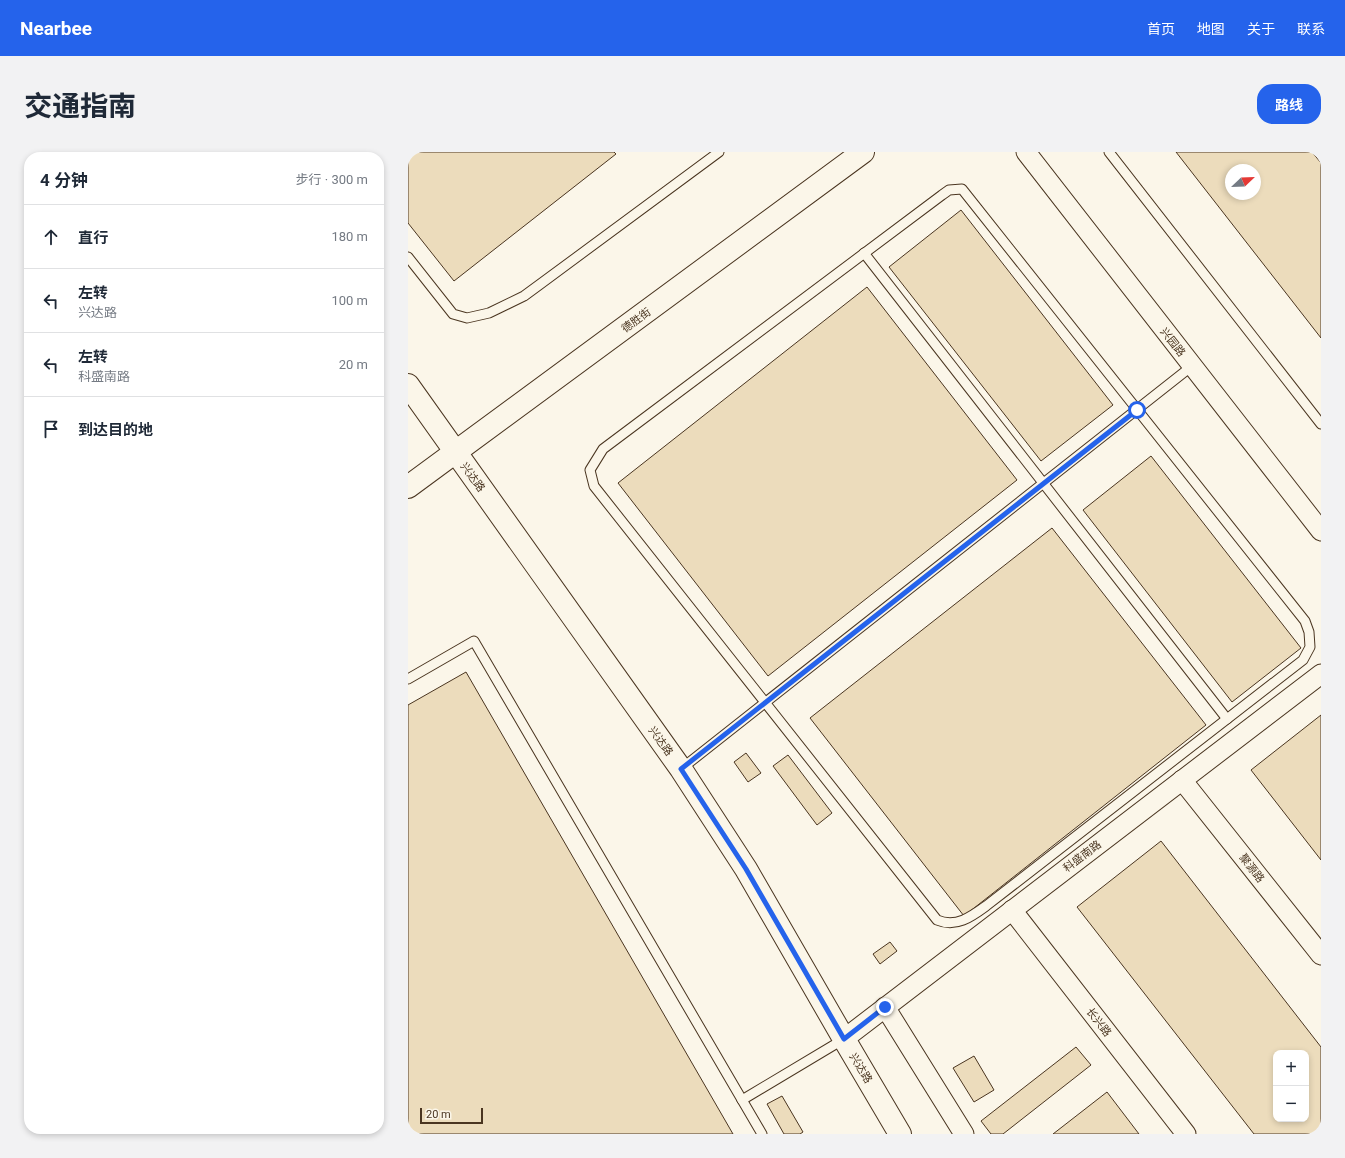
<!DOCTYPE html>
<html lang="zh">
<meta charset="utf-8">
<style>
body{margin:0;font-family:Roboto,"Noto Sans SC",sans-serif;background:#f2f2f3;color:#1f2937}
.controls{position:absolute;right:12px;bottom:12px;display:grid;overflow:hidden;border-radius:8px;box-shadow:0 2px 6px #0003}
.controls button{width:36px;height:36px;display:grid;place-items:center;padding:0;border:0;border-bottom:1px solid #e0e1e3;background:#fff;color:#1f2937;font:20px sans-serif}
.compass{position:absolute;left:817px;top:12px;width:36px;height:36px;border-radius:50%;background:#fff;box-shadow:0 2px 6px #0003;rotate:67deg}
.scale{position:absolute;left:12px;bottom:10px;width:63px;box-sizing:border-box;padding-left:4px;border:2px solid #4a3520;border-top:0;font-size:11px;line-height:14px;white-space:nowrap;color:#4a3520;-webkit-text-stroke:3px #fbf6e9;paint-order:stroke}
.stop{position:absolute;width:12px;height:12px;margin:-9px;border:3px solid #2563eb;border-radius:50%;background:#fff}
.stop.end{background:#2563eb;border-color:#fff;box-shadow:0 1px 4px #0008}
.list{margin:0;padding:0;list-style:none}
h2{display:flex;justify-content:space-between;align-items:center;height:52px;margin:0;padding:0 16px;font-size:17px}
h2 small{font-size:13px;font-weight:400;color:#747a83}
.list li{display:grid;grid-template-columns:26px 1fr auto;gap:12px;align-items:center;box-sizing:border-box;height:64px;padding:0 16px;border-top:1px solid #e0e1e3}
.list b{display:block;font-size:15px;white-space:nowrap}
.list p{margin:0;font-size:13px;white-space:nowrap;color:#747a83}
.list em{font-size:13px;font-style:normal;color:#747a83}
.icon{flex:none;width:22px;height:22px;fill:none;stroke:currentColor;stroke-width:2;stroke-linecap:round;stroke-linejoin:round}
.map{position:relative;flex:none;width:913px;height:982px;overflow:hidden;border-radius:16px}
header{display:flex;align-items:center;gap:24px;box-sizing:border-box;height:56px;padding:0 20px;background:#2563eb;color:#fff}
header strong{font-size:19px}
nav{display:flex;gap:22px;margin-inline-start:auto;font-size:14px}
.intro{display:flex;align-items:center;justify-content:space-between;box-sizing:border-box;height:96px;padding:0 24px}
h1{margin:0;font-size:28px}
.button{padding:10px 18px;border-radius:16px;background:#2563eb;color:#fff;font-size:14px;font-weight:700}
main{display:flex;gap:24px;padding:0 24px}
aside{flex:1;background:#fff;border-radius:16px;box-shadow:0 2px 6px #0003}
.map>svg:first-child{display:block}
</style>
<header>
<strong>Nearbee</strong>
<nav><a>首页</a><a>地图</a><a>关于</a><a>联系</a></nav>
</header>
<div class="intro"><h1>交通指南</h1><a class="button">路线</a></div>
<main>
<aside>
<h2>4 分钟<small>步行 · 300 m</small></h2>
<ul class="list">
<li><svg class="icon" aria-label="ahead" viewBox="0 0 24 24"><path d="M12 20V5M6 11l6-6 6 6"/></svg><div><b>直行</b></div><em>180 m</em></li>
<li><svg class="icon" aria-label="left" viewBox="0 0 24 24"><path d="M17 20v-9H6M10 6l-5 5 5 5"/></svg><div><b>左转</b><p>兴达路</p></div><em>100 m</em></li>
<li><svg class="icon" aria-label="left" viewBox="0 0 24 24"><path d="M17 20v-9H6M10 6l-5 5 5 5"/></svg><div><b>左转</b><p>科盛南路</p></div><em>20 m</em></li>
<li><svg class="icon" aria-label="arrive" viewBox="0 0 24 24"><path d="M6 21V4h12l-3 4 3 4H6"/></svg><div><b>到达目的地</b></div></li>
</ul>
</aside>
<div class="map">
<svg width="913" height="982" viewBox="0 0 913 982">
<rect width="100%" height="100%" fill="#fbf6e9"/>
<g fill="#ecdcbc" stroke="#4a3520" fill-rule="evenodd">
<path d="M0,0H206L208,2L46,129L0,71Z"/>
<path d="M768,0H904L913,11V186ZM823,18H847V42H823Z"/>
<path d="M553,58L705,253L633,309L481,115Z"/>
<path d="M459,135L609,328L360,524L210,331Z"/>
<path d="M743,304L893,496L824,550L675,358Z"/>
<path d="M644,376L798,573L556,764L402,566Z"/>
<path d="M58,520L325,982H0V553Z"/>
<path d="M913,563V708L843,618Z"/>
<path d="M338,601L353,621L340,630L326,610Z"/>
<path d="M380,603L424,661L409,673L365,614Z"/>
<path d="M753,689L913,895V982H846L669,755ZM868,901H898V967H868Z"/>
<path d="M482,790L489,799L472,812L465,802Z"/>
<path d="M668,895L683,913L595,982H583L573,969Z"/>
<path d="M566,904L586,938L566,950L545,916Z"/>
<path d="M699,940L731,982H645Z"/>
<path d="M374,944L395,980L392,982H376L359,952Z"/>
</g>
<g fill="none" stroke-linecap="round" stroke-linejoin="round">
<g stroke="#4a3520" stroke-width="11">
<g id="lane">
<path d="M701,0L913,272"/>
<path d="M554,37L897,469L901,480L902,495L895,508L578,754C563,765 548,776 529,768L186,334L182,318L195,297L534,43L541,38Z"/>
<path d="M456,101L819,567"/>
<path d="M0,105L45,162L59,166L81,161L116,144L131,133L311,0"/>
<path d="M0,527L66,489L354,982"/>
<path d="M273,617L784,214"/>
<path d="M334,948L436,887"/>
</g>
</g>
<g stroke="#4a3520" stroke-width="21">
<g id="street">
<path d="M618,0L913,379"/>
<path d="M774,628L913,803"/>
<path d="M604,758L778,982"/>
<path d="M477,855L556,982"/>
<path d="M436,887L913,522"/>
</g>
</g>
<g stroke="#4a3520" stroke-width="24">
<g id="secondary">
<path d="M0,233L273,617L338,717L436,887L492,982"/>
<path d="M0,335L455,0"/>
</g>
</g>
<use href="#lane" stroke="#fbf6e9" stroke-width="9"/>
<use href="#street" stroke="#fbf6e9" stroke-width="19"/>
<use href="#secondary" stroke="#fbf6e9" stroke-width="22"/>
</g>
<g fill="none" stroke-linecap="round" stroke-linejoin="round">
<path stroke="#2563eb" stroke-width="5" d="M477,855L436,887L338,717L273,617L729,258"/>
</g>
<g text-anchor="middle" stroke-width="3" stroke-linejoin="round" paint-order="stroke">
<g font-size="11" fill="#4a3520" stroke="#fbf6e9">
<text transform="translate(228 168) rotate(-36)" y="4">德胜街</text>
<text transform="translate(765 190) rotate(52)" y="4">兴园路</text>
<text transform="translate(65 325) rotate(54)" y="4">兴达路</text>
<text transform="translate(253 589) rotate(54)" y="4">兴达路</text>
<text transform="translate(674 704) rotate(-37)" y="4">科盛南路</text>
<text transform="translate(844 716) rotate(52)" y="4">聚源路</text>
<text transform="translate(691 870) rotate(52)" y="4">长兴路</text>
<text transform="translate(453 916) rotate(59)" y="4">兴达路</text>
</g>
</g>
</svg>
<div class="controls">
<button>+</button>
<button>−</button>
</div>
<svg class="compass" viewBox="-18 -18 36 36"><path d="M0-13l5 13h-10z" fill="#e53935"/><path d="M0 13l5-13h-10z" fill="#747a83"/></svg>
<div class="scale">20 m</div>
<div class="stop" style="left:729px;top:258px"></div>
<div class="stop end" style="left:477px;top:855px"></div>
</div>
</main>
